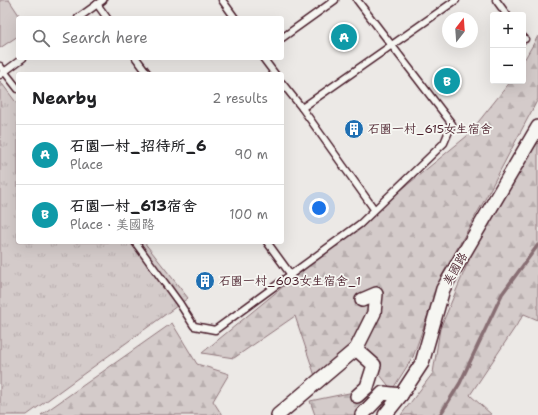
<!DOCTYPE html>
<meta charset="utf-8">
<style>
body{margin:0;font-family:"Shantell Sans","LXGW WenKai TC",sans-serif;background:#f6f6f6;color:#202124}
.controls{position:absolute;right:12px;top:12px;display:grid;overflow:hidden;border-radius:4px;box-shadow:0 4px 16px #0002}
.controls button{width:36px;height:36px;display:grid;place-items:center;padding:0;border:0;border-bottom:1px solid #e0e0e0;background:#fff;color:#202124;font:20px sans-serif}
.compass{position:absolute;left:442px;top:12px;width:36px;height:36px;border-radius:50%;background:#fff;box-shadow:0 4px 16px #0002;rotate:17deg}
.you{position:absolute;left:319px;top:208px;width:14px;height:14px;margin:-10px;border:3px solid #fff;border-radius:50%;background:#1a73e8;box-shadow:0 0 0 6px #1a73e833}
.badge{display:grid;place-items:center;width:26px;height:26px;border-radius:50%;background:#2563eb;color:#fff;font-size:13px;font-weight:700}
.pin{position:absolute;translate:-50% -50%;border:2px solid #fff;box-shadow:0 1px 4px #0006}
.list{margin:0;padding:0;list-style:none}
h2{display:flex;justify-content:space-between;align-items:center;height:52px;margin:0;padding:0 16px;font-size:17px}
h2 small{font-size:13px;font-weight:400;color:#757577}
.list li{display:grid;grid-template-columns:26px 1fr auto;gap:12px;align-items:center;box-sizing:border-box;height:60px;padding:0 16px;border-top:1px solid #e0e0e0}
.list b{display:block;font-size:15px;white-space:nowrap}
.list p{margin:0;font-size:13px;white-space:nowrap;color:#757577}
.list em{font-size:13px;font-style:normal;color:#757577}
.icon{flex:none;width:22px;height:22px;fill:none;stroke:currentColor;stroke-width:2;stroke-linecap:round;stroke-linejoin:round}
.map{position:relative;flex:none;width:538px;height:415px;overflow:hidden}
.search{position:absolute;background:#fff;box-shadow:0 4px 16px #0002;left:16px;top:16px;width:268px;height:44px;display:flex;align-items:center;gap:10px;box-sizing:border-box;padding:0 14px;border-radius:4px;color:#757577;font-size:15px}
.panel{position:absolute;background:#fff;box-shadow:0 4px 16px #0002;left:16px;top:72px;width:268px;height:172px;border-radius:4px}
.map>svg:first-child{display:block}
</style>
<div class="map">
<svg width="538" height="415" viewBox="0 0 538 415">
<defs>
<pattern id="forest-firs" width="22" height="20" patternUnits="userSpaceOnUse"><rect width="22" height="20" fill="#d4cbca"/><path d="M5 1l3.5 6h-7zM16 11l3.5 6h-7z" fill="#b8aeae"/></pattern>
<pattern id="park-tufts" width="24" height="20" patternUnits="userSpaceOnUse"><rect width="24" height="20" fill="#d4cbca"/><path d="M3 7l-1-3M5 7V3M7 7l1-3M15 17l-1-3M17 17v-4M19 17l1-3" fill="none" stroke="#b8aeae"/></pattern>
</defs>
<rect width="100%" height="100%" fill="#ece9e6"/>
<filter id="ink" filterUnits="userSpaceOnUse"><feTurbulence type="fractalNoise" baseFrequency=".025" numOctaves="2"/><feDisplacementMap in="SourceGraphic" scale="8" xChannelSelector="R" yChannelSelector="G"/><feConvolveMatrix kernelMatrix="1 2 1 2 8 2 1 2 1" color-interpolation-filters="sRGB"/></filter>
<g filter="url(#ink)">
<g fill="url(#forest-firs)" stroke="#8f757a">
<path d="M538,36V99L484,201L441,277L413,357L392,390L361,351L316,379L295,316L234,358L202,353L467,136L511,81H523V62Z"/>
<path d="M538,130V320L524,314L470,395L492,415H401L433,373L440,329L474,248Z"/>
<path d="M172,323L197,364L229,374L213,401L222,415H41Z"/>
<path d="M354,392L380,402L371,415H315L310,401Z"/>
</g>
<path fill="url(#park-tufts)" stroke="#8f757a" d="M0,81L18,105V242H144L188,298L27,415H0Z"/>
<path fill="#d4cbca" stroke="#8f757a" d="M0,0H9L21,18H18V36L0,48Z"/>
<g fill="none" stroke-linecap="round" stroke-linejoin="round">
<path stroke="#886e73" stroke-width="3.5" d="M440,415L460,383L502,294L538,245"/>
<g stroke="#4a1f2b" stroke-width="9">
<g id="lane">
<path d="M222,0L235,18"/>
<path d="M496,0L507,15"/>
<path d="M97,4L107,18"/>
<path d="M78,18L103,0"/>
<path d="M523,37L525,39"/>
<path d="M282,38L335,0"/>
<path d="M136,58L148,74"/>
<path d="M263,58L275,74"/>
<path d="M0,66L18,89"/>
<path d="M0,75L23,58"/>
<path d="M282,83L302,108L374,209"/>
<path d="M302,108L456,0"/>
<path d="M135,242L180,304L194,326L215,330L360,224L444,143L452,124L357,0"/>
<path d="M267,242L291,275"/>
</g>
</g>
<g stroke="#4a1f2b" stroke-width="16">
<g id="street">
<path d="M356,349L374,313L376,294L362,300"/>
<path d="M278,415L356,349L374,365L367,387L357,396"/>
<path d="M362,415L383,393L401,395"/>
<path d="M385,415L401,395L422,363L443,289L538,127"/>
</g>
</g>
<use href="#lane" stroke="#f6f6f2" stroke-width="6"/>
<use href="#street" stroke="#f6f6f2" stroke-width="13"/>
</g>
</g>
<defs>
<g id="building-disc" transform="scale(1)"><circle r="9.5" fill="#1f6fb2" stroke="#f6f6f2"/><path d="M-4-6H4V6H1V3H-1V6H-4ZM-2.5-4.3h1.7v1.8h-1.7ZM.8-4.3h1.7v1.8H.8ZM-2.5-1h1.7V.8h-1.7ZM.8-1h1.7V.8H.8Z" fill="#fff"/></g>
</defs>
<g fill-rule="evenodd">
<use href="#building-disc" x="354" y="129"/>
<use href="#building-disc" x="205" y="281"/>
</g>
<g text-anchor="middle" stroke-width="3.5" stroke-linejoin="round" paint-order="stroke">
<g font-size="12" fill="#4a1f2b" stroke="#f6f6f2" text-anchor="start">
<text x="368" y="133">石園一村_615女生宿舍</text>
<text x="219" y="285">石園一村_603女生宿舍_1</text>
</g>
<g font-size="12" fill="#4a1f2b" stroke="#f6f6f2">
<text transform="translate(455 269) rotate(-60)" y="4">美國路</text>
</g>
</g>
</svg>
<div class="controls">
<button>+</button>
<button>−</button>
</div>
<svg class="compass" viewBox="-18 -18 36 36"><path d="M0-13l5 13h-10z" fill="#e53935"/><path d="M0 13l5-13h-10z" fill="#757577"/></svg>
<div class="you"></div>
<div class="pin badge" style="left:344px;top:37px;background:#0f9aa8">A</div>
<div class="pin badge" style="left:447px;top:81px;background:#0f9aa8">B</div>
<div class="search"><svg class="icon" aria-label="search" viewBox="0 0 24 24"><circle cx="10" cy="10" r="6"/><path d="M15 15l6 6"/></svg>Search here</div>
<section class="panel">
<h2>Nearby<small>2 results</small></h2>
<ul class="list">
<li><span class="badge" style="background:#0f9aa8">A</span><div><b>石園一村_招待所_6</b><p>Place</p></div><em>90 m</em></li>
<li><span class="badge" style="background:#0f9aa8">B</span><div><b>石園一村_613宿舍</b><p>Place · 美國路</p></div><em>100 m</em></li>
</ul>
</section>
</div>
